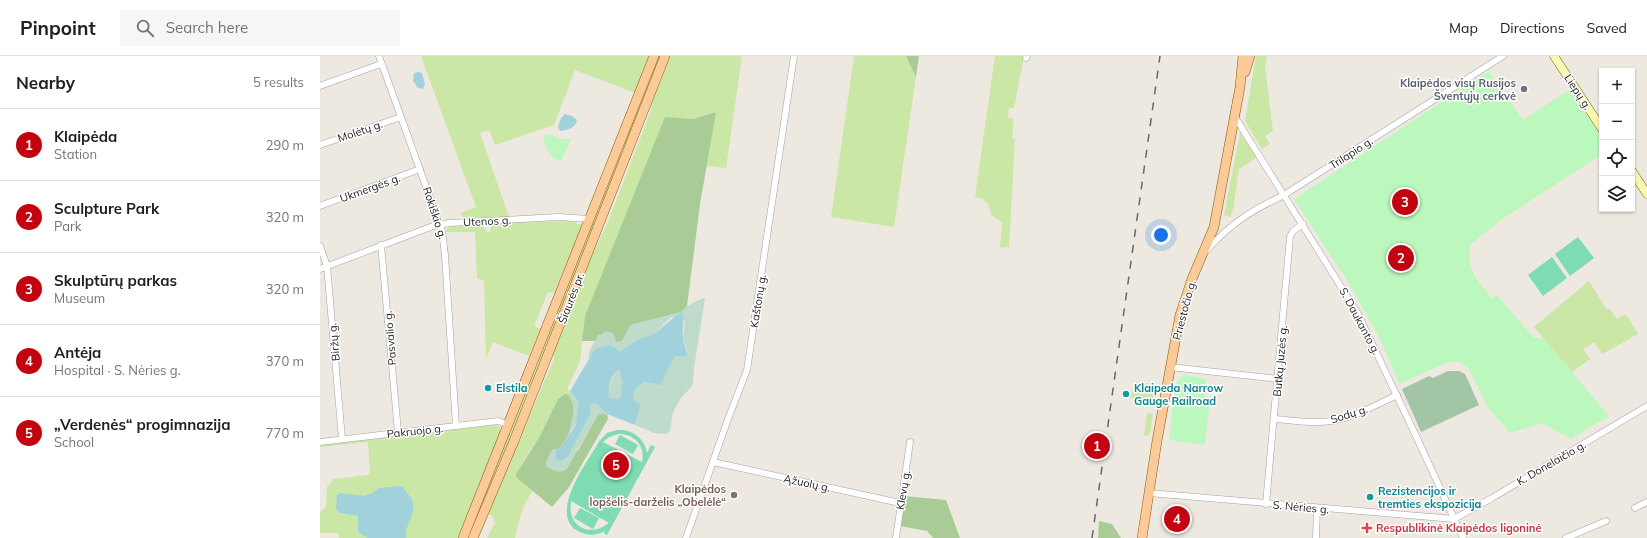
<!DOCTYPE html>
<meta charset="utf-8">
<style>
body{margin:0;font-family:Mulish,sans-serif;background:#f6f6f6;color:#202124}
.controls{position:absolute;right:12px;top:12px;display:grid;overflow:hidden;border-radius:0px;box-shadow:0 1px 3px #0004}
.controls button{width:36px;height:36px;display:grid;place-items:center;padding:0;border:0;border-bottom:1px solid #e0e0e0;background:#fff;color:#202124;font:20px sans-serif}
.you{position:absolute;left:841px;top:179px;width:14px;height:14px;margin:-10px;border:3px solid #fff;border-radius:50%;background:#1a73e8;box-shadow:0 0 0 6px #1a73e833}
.badge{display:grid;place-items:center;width:26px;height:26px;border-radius:50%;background:#c20410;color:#fff;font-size:13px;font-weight:700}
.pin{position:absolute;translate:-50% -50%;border:2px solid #fff;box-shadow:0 1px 4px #0006}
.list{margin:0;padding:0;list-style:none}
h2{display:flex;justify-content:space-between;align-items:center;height:52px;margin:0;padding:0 16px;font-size:17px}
h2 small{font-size:13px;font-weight:400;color:#757577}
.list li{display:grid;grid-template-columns:26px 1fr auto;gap:12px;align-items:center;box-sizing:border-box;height:72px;padding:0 16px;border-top:1px solid #e0e0e0}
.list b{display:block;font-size:15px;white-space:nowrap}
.list p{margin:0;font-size:13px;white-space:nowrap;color:#757577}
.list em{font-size:13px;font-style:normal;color:#757577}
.icon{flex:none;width:22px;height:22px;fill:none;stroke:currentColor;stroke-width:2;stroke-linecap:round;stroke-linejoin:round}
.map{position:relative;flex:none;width:1327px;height:482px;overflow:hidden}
header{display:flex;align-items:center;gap:24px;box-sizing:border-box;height:56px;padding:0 20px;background:#fff;border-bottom:1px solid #e0e0e0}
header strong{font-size:19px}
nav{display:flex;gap:22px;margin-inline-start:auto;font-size:14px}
.search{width:280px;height:36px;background:#f6f6f6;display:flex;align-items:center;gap:10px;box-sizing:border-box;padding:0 14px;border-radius:0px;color:#757577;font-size:15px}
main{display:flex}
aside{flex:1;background:#fff}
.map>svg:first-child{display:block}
</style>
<header>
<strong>Pinpoint</strong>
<div class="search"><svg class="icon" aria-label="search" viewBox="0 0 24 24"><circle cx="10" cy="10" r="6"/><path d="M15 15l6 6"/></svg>Search here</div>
<nav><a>Map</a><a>Directions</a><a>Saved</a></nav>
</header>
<main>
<aside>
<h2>Nearby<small>5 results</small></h2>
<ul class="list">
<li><span class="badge">1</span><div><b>Klaipėda</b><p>Station</p></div><em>290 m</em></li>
<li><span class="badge">2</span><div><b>Sculpture Park</b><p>Park</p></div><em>320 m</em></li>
<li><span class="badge">3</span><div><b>Skulptūrų parkas</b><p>Museum</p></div><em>320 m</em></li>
<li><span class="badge">4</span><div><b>Antėja</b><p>Hospital · S. Nėries g.</p></div><em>370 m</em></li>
<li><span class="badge">5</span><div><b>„Verdenės“ progimnazija</b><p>School</p></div><em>770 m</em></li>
</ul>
</aside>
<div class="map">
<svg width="1327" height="482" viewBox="0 0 1327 482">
<rect width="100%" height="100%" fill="#ede8e0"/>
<g fill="#cae7a6">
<path d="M101,0H330L315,37L255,14L234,69L175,89L169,74L160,77L189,161L143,163L141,157L156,151Z"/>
<path d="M338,0H342L307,92L302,90Z"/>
<path d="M349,0H422L406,112L386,110L396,56L373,63L345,62L265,260L260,305L247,333L250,335L249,339L245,338L238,343L220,380L204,403L196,421L213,435C202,449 199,465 195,482H167L175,467L173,461L167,457L230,313L234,303L233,298L270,203L288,166L330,57L334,40Z"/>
<path d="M534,0H586L596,21L574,171L511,161Z"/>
<path d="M675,0H704L694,52H689L688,62L694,63L692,82L695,83L689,191L680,192L682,166L671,159L668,148L663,143L655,141Z"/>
<path d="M936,0H947L945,10L953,75L945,80L950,88L942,93L925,65Z"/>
<path d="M920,77L937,101L919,113L913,154L910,161L904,159Z"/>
<path d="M299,98L302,99L217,318L168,433L167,429L220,301Z"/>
<path d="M253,165L257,168H261L262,171L234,237L228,236L214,270L220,273L209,300L173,286L166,303L164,224L157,223L155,176H126L127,172L135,169L162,168L167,176L170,177L171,169L176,167Z"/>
<path d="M1269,225L1286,253L1289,252L1297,263L1306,258L1318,278L1282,298L1274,286L1263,293L1270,303L1252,316L1214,271Z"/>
<path d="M815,326L838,329L836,346L810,342Z"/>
<path d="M827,357L833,358L830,377L828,380L824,379Z"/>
<path d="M175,369L179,370L181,376L139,482H19L18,477H0V456L6,451L7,431L14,423L48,419L50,416L48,386L0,391V389Z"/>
</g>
<g fill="#a9cb96">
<path d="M586,0H599L596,21Z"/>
<path d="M396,56L380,148L367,250L362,256L311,269L302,285L296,287L293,281L279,279L275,285H262L265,260L345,61L373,63Z"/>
<path d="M245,338L249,339L253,347L254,355L249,378L240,392L232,394L258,395L277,360L279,358H287L288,363L249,431L232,451L196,421V418L220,380L238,343Z"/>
<path d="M584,440L626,444L640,482H613L607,475L580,470Z"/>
<path d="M779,465L792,468L801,482H778Z"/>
</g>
<g fill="#bedbcb">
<path d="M383,242L385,243L374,311L373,325L372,330L361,342L353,356L350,375L346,378L334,377L315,369L320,351V348L314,344C312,334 317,331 324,326L335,328L347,316V310L356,300L364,301L367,294L363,282L365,264L351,261L334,278L326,283L316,284L305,293L268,302C270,291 276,280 286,275L293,277L297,287L302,285L311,269L362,256L367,250Z"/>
<path d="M297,313L300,314L303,327L300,342L294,344L289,342C288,329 291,325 297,313Z"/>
<path d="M250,335L259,346L258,365L249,378C252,364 257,352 249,339Z"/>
<path d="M273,347L277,348L287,358H279L277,360L247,413C239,418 233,415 226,410V405L232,394L236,393L235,396L248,400L271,357L270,350Z"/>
</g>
<path fill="#a2c5a5" d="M1128,315H1139L1145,318L1159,349L1101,376L1082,333L1109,320L1113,322Z"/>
<g fill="#bcf8bd">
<path d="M1169,15L1203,64L1249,34L1282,81V98L1181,164L1150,189C1148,218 1155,221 1173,243L1177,239L1213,281L1224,283L1289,360L1251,383L1222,367L1190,377L1168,352L1149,313L1140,306H1127L1080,328L1058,279L1030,229L974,143Z"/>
<path d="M230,78L239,83H251L241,105C228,101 226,92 223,80Z"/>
<path d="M864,319L886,323L885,341L890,342L885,389L849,384C852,364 852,344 857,325Z"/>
</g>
<g fill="#7fdbb2" fill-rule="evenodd">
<path d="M1258,181L1274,202L1250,220L1235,198Z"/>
<path d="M1232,201L1247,222L1223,240L1208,219Z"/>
<path d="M297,374C312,373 324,381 327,397L331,389L335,391L287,479L284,477L285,475C275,480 266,480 256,474C229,455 269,404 280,384L287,377ZM298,378C314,377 326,390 322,406L283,386L289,381ZM251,446V445L289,467C270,482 247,471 251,446Z"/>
<path d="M300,379L318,389L313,398L295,388Z"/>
<path d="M260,452L279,462L273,473L254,462Z"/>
</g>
<g fill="#a1d1da" fill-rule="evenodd">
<path d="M98,16L102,17L105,28L103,33L98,32L93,25L94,17Z"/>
<path d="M245,58L252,60L257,64C256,72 247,74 240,75L238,71L241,62Z"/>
<path d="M362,256C366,266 361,272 363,282C364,289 367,293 367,299L364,301L356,300C348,309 346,318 341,329L324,326C317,331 312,334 314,344L320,348V351L315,369L287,358L277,348L273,347L270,350L271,357L248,400L241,405L236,404V393L240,392L256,369L259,346L250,335L275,293C284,290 293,287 299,295C306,293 309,289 315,285C321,281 328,282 335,277C345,270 351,262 362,256ZM299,313L303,327L301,333V340L298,343L289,342C288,332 290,319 299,313Z"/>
<path d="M79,430L83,431C86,436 92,442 93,447C96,459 84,470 86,482H48L38,476V460L20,457L16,453L17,439L21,437L44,440L52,437L59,432Z"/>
</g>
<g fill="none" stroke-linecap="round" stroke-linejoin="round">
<g stroke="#a2a2a2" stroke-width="7">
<g id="minor">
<path d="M59,0L122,175L125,199L136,370"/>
<path d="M706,2L707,0"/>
<path d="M0,30L61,8"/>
<path d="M915,61L1038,258L1096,380L1143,482"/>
<path d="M0,89L81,61"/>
<path d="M0,150L100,113"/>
<path d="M61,189L78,376"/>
<path d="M0,190L7,210L22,383"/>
<path d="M886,195C912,166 931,155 964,139L1183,0"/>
<path d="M0,213L113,170L129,167L238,161L270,163"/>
<path d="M850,311L959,323"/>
<path d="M955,363C973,364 992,368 1011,365C1035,361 1056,349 1077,339"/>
<path d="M0,386L178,365L189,369"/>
<path d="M393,406L580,447"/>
<path d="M829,437L1134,463L1172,442L1327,350"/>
<path d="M946,448L970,181L973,175L983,168"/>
<path d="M1315,452L1327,446"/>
<path d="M366,482L408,363L427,314L474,0"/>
<path d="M576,482L590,386"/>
<path d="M996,482L997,452"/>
<path d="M1246,482L1286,465"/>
</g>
</g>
<g stroke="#696e06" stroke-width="9">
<g id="secondary">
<path d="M1234,0L1282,73"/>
<path d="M1312,115L1327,138"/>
</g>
</g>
<g stroke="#8f5803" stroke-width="10">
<g id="primary">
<path d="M925,16L930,0"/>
<path d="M143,482L334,0"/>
<path d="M153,482L194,385L345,0"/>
<path d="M822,482L837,385L860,259L872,223L894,171L920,31L923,0"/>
</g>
</g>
<use href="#minor" stroke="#fff" stroke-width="6"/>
<use href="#secondary" stroke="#f8f7b3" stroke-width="8"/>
<use href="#primary" stroke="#faca98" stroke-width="9"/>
<path stroke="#696969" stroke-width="1.5" stroke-dasharray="8 8" stroke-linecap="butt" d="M772,482L840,0"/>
</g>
<circle fill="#6b7280" stroke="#fff" stroke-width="1.5" cx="1204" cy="33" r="4"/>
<g fill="#0f9aa8" stroke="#fff" stroke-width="1.5">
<circle cx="168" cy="332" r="4"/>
<circle cx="806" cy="338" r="4"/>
<circle cx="1050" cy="441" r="4"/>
</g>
<circle fill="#8d6e63" stroke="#fff" stroke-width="1.5" cx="414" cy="439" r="4"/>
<path fill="#e0444e" stroke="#fff" stroke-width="1.5" d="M1045 466h4v4h4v4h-4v4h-4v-4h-4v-4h4z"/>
<g text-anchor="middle" stroke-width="3" stroke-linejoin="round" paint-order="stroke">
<g font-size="11" font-weight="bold" fill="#5b616d" stroke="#fff" text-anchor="end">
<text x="1196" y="31">Klaipėdos visų Rusijos<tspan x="1196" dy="13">Šventųjų cerkvė</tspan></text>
</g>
<g font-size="11" fill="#1b1b1b" stroke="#fff">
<text transform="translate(1258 36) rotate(57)" y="4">Liepų g.</text>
<text transform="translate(40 75) rotate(-19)" y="4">Molėtų g.</text>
<text transform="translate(1031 97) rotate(-33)" y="4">Trilapio g.</text>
<text transform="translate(50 132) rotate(-20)" y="4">Ukmergės g.</text>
<text transform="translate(115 157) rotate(72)" y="4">Rokiškio g.</text>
<text transform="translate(167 165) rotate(-3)" y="4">Utenos g.</text>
<text transform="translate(251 242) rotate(-69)" y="4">Šiaurės pr.</text>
<text transform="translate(438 245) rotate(-81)" y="4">Kaštonų g.</text>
<text transform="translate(864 254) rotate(-75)" y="4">Priestočio g.</text>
<text transform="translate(1040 265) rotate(62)" y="4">S. Daukanto g.</text>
<text transform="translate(70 282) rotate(-95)" y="4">Pasvalio g.</text>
<text transform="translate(14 286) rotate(-95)" y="4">Biržų g.</text>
<text transform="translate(960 305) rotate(-85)" y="4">Butkų Juzės g.</text>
<text transform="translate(1029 358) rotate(-17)" y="4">Sodų g.</text>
<text transform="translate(95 375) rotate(-6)" y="4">Pakruojo g.</text>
<text transform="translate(1231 407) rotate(-30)" y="4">K. Donelaičio g.</text>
<text transform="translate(487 427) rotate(12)" y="4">Ąžuolų g.</text>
<text transform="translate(583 434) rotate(-81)" y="4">Klevų g.</text>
<text transform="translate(981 451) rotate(5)" y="4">S. Nėries g.</text>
</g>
<g font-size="11" font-weight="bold" fill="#0d838f" stroke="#fff" text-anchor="start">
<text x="176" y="336">Elstila</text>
<text x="814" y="336">Klaipeda Narrow<tspan x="814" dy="13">Gauge Railroad</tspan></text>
<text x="1058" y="439">Rezistencijos ir<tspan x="1058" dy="13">tremties ekspozicija</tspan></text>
</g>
<g font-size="11" font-weight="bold" fill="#785e54" stroke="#fff" text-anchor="end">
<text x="406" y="437">Klaipėdos<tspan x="406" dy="13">lopšelis-darželis „Obelėlė“</tspan></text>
</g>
<g font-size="11" font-weight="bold" fill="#be3a42" stroke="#fff" text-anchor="start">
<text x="1056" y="476">Respublikinė Klaipėdos ligoninė</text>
</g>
</g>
</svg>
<div class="controls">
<button>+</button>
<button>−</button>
<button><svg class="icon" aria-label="locate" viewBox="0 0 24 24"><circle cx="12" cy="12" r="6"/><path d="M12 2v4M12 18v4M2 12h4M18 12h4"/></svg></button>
<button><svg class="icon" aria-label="layers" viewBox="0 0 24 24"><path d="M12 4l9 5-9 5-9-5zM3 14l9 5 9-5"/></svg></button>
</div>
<div class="you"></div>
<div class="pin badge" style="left:777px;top:390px">1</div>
<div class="pin badge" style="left:1081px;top:202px">2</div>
<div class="pin badge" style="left:1085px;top:146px">3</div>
<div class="pin badge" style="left:857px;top:463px">4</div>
<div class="pin badge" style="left:296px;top:409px">5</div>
</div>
</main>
